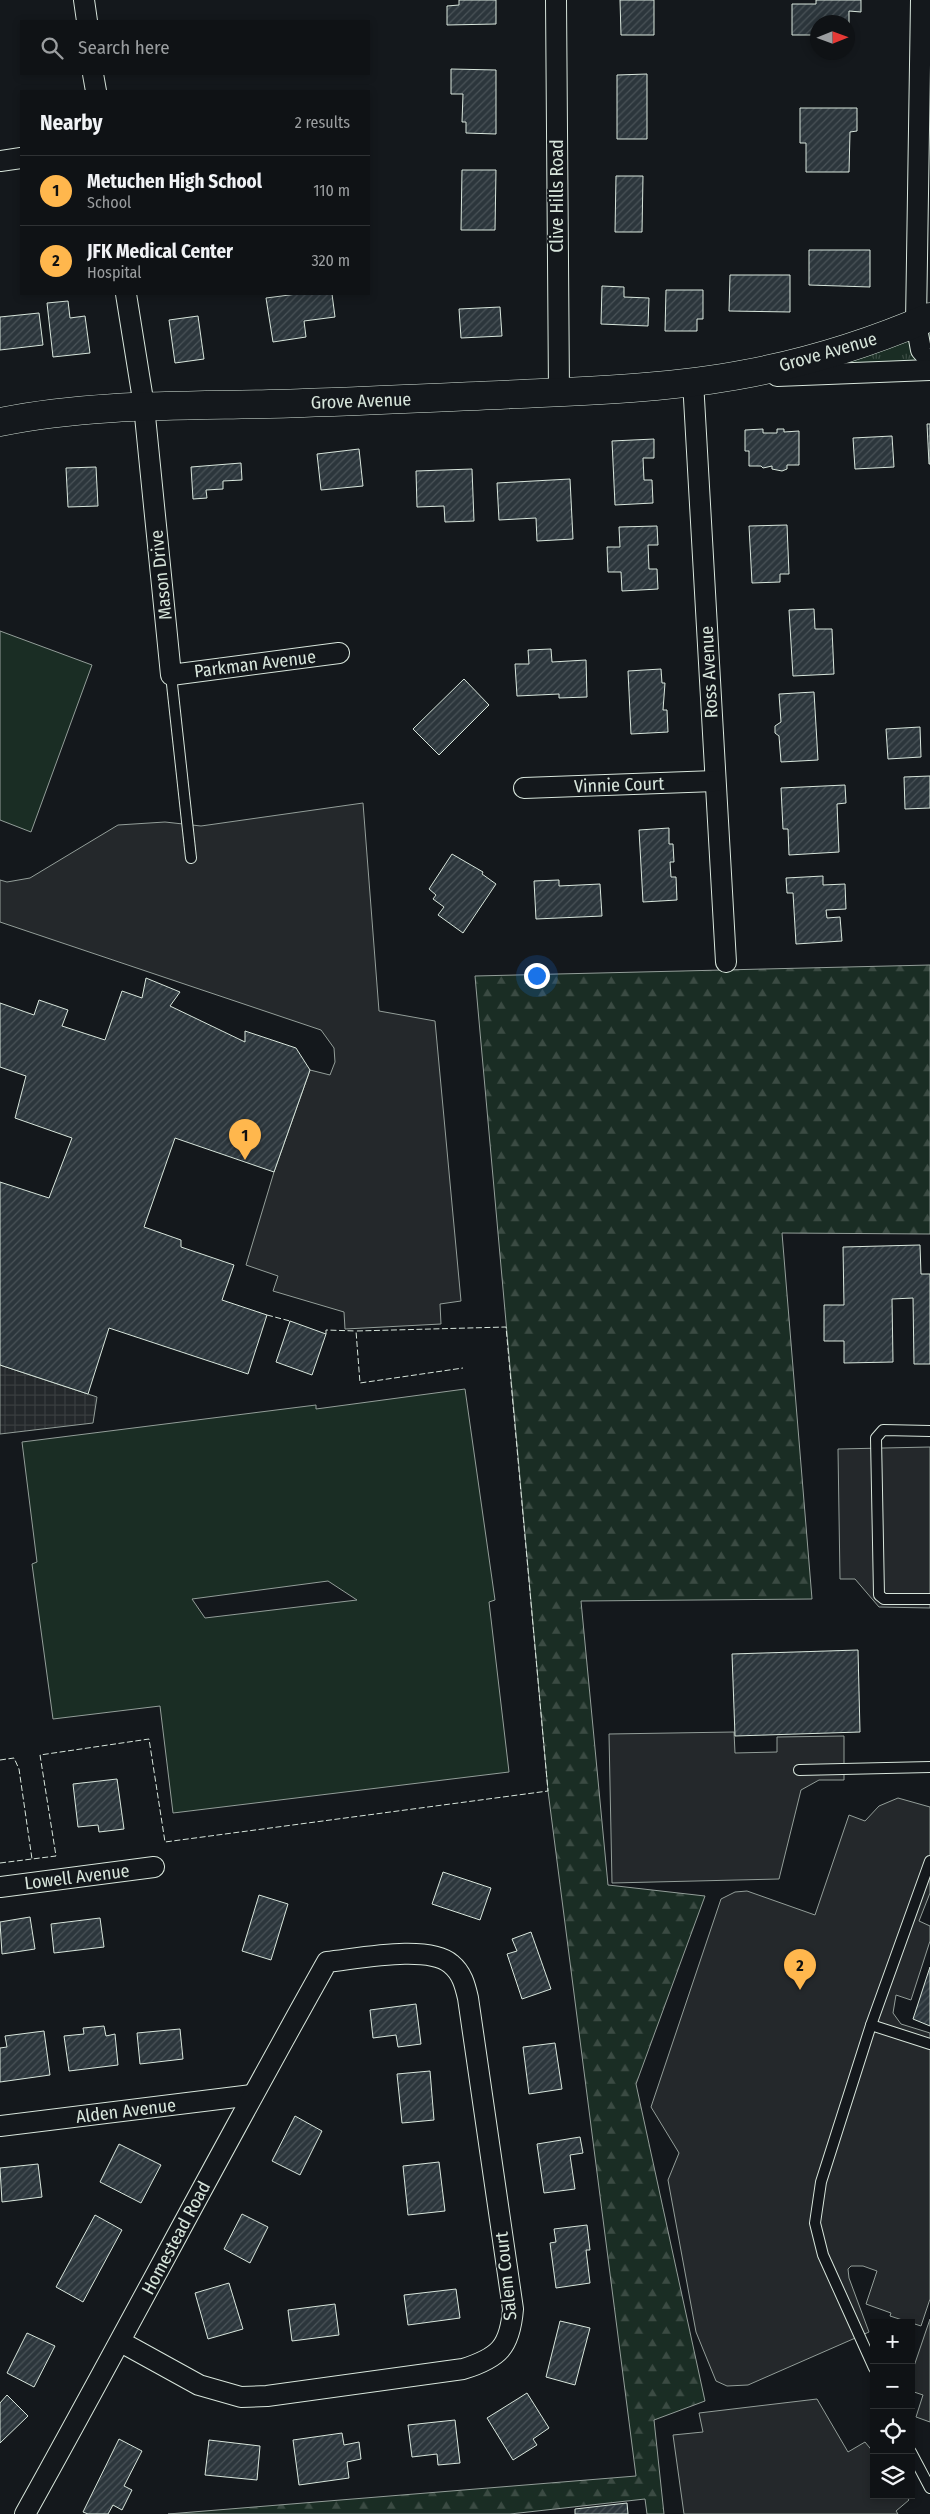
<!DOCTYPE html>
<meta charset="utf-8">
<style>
body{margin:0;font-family:"Fira Sans Condensed",sans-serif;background:#1d2022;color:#f1f3f6}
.controls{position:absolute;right:15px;bottom:15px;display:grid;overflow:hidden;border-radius:0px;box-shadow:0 2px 8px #0003}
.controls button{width:45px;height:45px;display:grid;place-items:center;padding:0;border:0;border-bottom:1px solid #2f3234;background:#0f1215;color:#f1f3f6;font:25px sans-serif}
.compass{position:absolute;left:810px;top:15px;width:45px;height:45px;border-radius:50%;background:#0f1215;box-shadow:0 2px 8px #0003;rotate:89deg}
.you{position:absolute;left:536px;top:975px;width:18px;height:18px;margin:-12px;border:4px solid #fff;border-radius:50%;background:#1a73e8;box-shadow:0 0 0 8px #1a73e833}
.badge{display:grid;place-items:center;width:32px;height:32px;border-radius:50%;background:#ffb74d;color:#111;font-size:16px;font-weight:700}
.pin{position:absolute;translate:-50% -41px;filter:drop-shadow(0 1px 2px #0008)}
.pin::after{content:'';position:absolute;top:26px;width:18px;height:15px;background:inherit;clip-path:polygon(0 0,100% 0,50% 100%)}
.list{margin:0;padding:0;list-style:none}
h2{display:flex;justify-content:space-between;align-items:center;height:65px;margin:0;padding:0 20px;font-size:21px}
h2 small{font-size:16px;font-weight:400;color:#9b9ea0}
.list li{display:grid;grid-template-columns:32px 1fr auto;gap:15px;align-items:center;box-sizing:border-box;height:70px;padding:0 20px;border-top:1px solid #2f3234}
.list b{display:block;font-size:19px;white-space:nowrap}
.list p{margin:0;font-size:16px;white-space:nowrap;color:#9b9ea0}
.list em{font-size:16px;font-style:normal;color:#9b9ea0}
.icon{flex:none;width:28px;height:28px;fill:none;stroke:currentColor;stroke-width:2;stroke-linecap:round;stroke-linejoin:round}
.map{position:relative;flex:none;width:930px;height:2514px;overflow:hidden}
.search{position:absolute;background:#0f1215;box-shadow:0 2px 8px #0003;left:20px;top:20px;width:350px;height:55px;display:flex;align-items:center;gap:12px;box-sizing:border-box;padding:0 18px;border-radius:0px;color:#9b9ea0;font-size:19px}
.panel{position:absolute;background:#0f1215;box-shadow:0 2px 8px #0003;left:20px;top:90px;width:350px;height:205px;border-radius:0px}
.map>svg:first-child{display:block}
</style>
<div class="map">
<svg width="930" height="2514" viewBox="0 0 930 2514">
<defs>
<pattern id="grass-tufts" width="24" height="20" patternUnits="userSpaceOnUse" patternTransform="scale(1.25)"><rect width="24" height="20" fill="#1a2d24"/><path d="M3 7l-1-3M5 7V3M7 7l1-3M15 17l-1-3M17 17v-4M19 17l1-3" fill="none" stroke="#3b4b43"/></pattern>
<pattern id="forest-firs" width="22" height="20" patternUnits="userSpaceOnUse" patternTransform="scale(1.25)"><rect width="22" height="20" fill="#1a2d24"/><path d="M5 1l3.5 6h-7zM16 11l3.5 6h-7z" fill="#3b4b43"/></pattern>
<pattern id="plaza-grid" width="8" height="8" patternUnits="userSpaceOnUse" patternTransform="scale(1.25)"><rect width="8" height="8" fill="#24282b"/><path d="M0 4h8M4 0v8" fill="none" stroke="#393d3f"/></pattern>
<pattern id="building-hatch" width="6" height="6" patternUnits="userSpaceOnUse" patternTransform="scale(1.25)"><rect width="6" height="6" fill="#2c363c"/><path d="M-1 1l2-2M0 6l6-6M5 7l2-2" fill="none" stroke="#4a5358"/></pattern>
</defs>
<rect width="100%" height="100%" fill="#14181c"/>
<path fill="url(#grass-tufts)" stroke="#939e99" d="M930,317V370L744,375Z"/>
<path fill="url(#forest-firs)" stroke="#939e99" d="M930,965V1234L782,1233L812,1599L581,1601L608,1885L705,1896L636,2084L705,2401L654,2420L664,2514H647L645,2499L510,2514H168L636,2476L548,1791L475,976Z"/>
<g fill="#1a2d24" stroke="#939e99" fill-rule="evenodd">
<path d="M0,631L92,665L31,832L0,820Z"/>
<path d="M465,1389L495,1600L489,1602L509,1772L173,1813L160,1706L53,1719L32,1564L37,1562L22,1442L316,1405V1409ZM328,1581L357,1600L205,1618L192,1599Z"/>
</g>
<g fill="#24282b" stroke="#939e99">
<path d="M363,803L379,1011L435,1021L461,1301L440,1304L441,1324L345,1329L344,1312L273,1291L278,1276L246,1265L274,1172L310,1070L330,1075L335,1062L334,1048L321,1030L0,922V880L7,882L30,878L118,825L165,822L201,826Z"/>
<path d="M930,1447V1608L879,1607L855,1579H840L838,1449Z"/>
<path d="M734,1732L735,1753L777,1752V1737L844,1736V1780H819L801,1790L779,1879L612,1883L609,1734Z"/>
<path d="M898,1798L930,1807V1893L919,1921L930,1926V1941L911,2000L896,1995L893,2013L901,2024L930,2033V2299L921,2326L890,2316L891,2313L866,2304L877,2271L863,2266H851L848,2269L849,2278L869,2332L748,2385L727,2386L716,2381L696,2332L668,2180L679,2153L651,2107L721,1899L735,1892L747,1891L815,1915L849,1815L865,1821L879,1806Z"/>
<path d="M930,2319V2422L916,2417L923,2395L911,2391V2375Z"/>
<path d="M817,2399L848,2452L865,2442L874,2453V2495H905L909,2500L896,2511L898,2514H684L673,2435L703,2432L699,2413Z"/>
</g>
<path fill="url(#plaza-grid)" stroke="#939e99" d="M0,1365L97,1397L93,1423L0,1434Z"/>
<g fill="url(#building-hatch)" stroke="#d8e6dc">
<path d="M459,0H496V24L447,25V6L459,5Z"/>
<path d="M620,0H654V35H621Z"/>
<path d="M816,0H861V12L849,11V45L848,22H818V45H814V35H792V4H816Z"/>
<path d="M451,69L496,70V134L466,133V122H462L463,94H451Z"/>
<path d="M647,74V139H617V75Z"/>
<path d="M800,108H857V131L850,132L849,172H806V143H800Z"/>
<path d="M462,170H496L495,230H461Z"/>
<path d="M616,176H643L642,232H615Z"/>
<path d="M809,250H870V287L809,285Z"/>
<path d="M730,275H790V312L729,311Z"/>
<path d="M602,286L624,287V297L649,298L648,326L601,324Z"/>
<path d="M666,290H703V319H697V331H665Z"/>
<path d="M297,294H332L335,317L304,321L306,337L273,342L266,298Z"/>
<path d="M68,301L70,318L85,316L90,353L53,357L47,303Z"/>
<path d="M500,307L502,336L461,338L459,309Z"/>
<path d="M39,313L43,345L0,350V317Z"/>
<path d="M198,316L204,359L175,363L169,320Z"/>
<path d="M927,424H930V464H929Z"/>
<path d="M763,429V433H777V429H784V432L799,431V465H787V469L782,471L772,469V466L763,468L761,466H749V451H745V430Z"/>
<path d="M892,436L894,467L855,469L853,438Z"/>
<path d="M654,439V458H643L644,480H652L653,503L615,505L612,441Z"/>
<path d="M359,449L363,486L321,490L317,454Z"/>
<path d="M241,463L242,480L223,481V489L206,490L207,498L193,499L191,467Z"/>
<path d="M96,467L98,506L68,507L66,468Z"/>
<path d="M472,469L474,521L445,522L444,506L417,507L416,471Z"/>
<path d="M570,479L573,539L537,541L536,518L499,520L497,483Z"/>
<path d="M787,525L789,574H780V582L752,583L749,526Z"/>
<path d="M657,526L658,545H648L649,569H657L658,589L622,591L621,572H608L607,547H620L619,527Z"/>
<path d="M814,609L815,629H832L834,674L793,676L789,610Z"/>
<path d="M551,649L552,662L586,660L587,697L559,698V694L517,696L515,664H529L528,650Z"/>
<path d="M661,669L662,683H665L663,710H667L668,732L631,734L628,671Z"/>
<path d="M464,679L489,705L439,755L413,729Z"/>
<path d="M814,692L818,760L781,762L779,736L775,733V726L781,722L779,694Z"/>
<path d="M920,727L921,757L888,759L886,729Z"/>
<path d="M930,776V808L905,809L904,777Z"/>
<path d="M845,785L846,803L837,804L839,852L789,855L788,829H783L781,788Z"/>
<path d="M669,828V844H673L674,862H670L671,877H676L677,900L643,902L639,830Z"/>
<path d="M452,854L483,872L482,874L496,884L463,933L438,915L444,907L433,899L436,895L429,889Z"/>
<path d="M823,876V885L845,884L846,909L826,910L827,918L840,917L842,941L796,944L793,893H787L786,878Z"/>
<path d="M559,880V886L600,884L602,916L536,919L534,881Z"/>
<path d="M146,978L180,992L170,1006L245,1042V1031L296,1048L310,1070L274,1172L175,1138L144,1227L181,1240V1247L234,1265L222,1300L267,1315L248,1374L109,1328L88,1394L0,1365V1182L49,1198L72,1138L15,1118L26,1076L0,1067V1003L34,1015L39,1000L68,1010L62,1026L105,1040L122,991L142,998Z"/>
<path d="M920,1245L921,1274H930V1364H914L913,1298L892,1299L893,1362L844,1363V1341H824V1305H844L843,1247Z"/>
<path d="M290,1321L326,1334L312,1375L276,1362Z"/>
<path d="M858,1650L860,1732L735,1736L732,1654Z"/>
<path d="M117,1779L124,1829L99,1832L98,1825L78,1827L73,1784Z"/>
<path d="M443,1872L491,1888L480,1920L432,1904Z"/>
<path d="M259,1895L288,1904L271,1960L242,1951Z"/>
<path d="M30,1917L35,1949L2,1954L0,1922Z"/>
<path d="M100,1918L104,1947L54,1953L51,1924Z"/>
<path d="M531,1932L551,1989L522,1999L507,1954L517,1951L512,1939Z"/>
<path d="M930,1967V2026L913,2019Z"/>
<path d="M416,2004L421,2044L398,2047L396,2035L373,2038L370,2010Z"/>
<path d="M104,2026L106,2036L115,2034L118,2065L69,2071L64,2036L84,2034L83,2028Z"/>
<path d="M180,2029L183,2059L140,2064L137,2033Z"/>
<path d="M44,2031L50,2075L0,2082V2048L7,2047L5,2036Z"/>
<path d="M555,2043L562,2089L529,2094L523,2047Z"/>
<path d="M430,2071L434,2120L402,2123L397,2074Z"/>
<path d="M295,2116L322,2131L300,2175L272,2161Z"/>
<path d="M580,2137L583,2153L570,2155L575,2189L544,2193L537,2144Z"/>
<path d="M119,2144L161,2165L141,2203L100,2182Z"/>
<path d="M439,2162L445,2211L408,2215L403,2166Z"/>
<path d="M38,2164L42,2197L2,2202L0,2168Z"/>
<path d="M242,2214L268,2227L250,2263L224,2249Z"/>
<path d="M95,2215L122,2230L83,2302L56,2287Z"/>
<path d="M587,2225L590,2250H586L590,2283L556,2288L550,2243L556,2242L554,2229Z"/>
<path d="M229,2283L243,2329L208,2339L195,2293Z"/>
<path d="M456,2289L460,2318L408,2325L404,2295Z"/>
<path d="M335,2304L339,2335L292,2341L288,2310Z"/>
<path d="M560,2321L590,2328L575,2385L546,2377Z"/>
<path d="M27,2333L55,2346L34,2387L7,2373Z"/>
<path d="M527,2393L549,2428L533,2439L537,2445L513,2460L487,2418Z"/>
<path d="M7,2395L28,2416L0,2443V2403Z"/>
<path d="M455,2420L460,2463L438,2465L437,2454L412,2457L408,2425Z"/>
<path d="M342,2433L344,2445L359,2442L361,2459L347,2462L349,2478L299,2485L293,2440Z"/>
<path d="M119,2439L142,2451L124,2486L132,2490L122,2510L113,2505L108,2514H88L83,2512Z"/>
<path d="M209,2440L260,2446L257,2480L205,2475Z"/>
<path d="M627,2503L628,2514H575V2509Z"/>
</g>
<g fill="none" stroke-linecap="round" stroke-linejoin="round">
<g stroke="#d8e6dc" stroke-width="12">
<g id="lane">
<path d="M171,675L191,858"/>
<path d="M930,1431L883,1430L876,1438L879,1595L884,1599H930"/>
<path d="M799,1770L930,1767"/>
<path d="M871,2025L930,2044"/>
<path d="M874,2368L823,2255L815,2223L821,2182L871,2025L930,1861"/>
<path d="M911,2452L930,2488"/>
</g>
</g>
<g stroke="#d8e6dc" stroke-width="22">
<g id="street">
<path d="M84,0L87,21"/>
<path d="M556,0L559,392"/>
<path d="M921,0L916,323L921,350L930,360"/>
<path d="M93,74L96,91"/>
<path d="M0,161L21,158"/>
<path d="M126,294L144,406L171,675L339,653"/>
<path d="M777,376L930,370"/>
<path d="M693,381L726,962"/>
<path d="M524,788L715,781"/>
<path d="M0,1887L154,1867"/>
<path d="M0,2126L252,2095"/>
<path d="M25,2514C127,2331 224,2145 327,1962C357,1959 428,1944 451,1964C462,1973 465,1985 468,1998L513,2309C510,2347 499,2358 463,2369L267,2396L241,2397L199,2385L121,2342"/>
</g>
</g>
<g stroke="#d8e6dc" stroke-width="29">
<path id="secondary" d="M0,422C88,404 179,406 269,404C346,402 423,398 500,395C580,391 667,389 745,374C809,362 870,343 930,317"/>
</g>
<use href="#lane" stroke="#14181c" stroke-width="10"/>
<use href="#street" stroke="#14181c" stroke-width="20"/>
<use href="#secondary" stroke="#14181c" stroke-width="28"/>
<g stroke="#d8e6dc" stroke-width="1" stroke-dasharray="6 2.5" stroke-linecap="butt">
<path d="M267,1315L290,1321"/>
<path d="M326,1334V1330L356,1331"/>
<path d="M0,1760L14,1758L19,1769L32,1859"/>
<path d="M0,1863L56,1856L40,1755L149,1739L165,1842L548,1791L506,1327L356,1331L360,1383L463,1368"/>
</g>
</g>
<g text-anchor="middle" stroke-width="4" stroke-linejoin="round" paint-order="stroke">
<g font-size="18" fill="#d8e6dc" stroke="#14181c">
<text transform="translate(557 196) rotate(-90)" y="6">Clive Hills Road</text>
<text transform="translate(828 352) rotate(-16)" y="6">Grove Avenue</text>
<text transform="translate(361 401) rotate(-2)" y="6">Grove Avenue</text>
<text transform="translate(161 575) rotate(-96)" y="6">Mason Drive</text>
<text transform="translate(255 664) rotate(-7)" y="6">Parkman Avenue</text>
<text transform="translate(709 672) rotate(-93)" y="6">Ross Avenue</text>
<text transform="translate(619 785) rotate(-2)" y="6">Vinnie Court</text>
<text transform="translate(77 1877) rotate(-7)" y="6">Lowell Avenue</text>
<text transform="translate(126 2111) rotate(-7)" y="6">Alden Avenue</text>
<text transform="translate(176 2238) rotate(-62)" y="6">Homestead Road</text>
<text transform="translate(506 2276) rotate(-96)" y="6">Salem Court</text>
</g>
</g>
</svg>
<div class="controls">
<button>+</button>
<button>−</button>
<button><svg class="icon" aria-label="locate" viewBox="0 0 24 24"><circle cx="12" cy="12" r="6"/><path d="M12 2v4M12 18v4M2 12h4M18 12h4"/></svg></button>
<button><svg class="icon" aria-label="layers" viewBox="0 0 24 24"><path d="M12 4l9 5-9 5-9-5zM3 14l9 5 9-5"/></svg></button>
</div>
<svg class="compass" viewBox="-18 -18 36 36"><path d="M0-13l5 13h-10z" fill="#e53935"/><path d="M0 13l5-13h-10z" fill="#9b9ea0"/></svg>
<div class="you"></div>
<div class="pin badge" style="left:245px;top:1160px">1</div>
<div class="pin badge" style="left:800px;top:1990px">2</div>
<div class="search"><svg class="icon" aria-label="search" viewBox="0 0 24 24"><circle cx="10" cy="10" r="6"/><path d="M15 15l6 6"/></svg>Search here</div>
<section class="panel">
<h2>Nearby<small>2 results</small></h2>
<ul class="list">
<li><span class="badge">1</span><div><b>Metuchen High School</b><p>School</p></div><em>110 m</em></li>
<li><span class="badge">2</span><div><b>JFK Medical Center</b><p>Hospital</p></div><em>320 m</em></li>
</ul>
</section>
</div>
